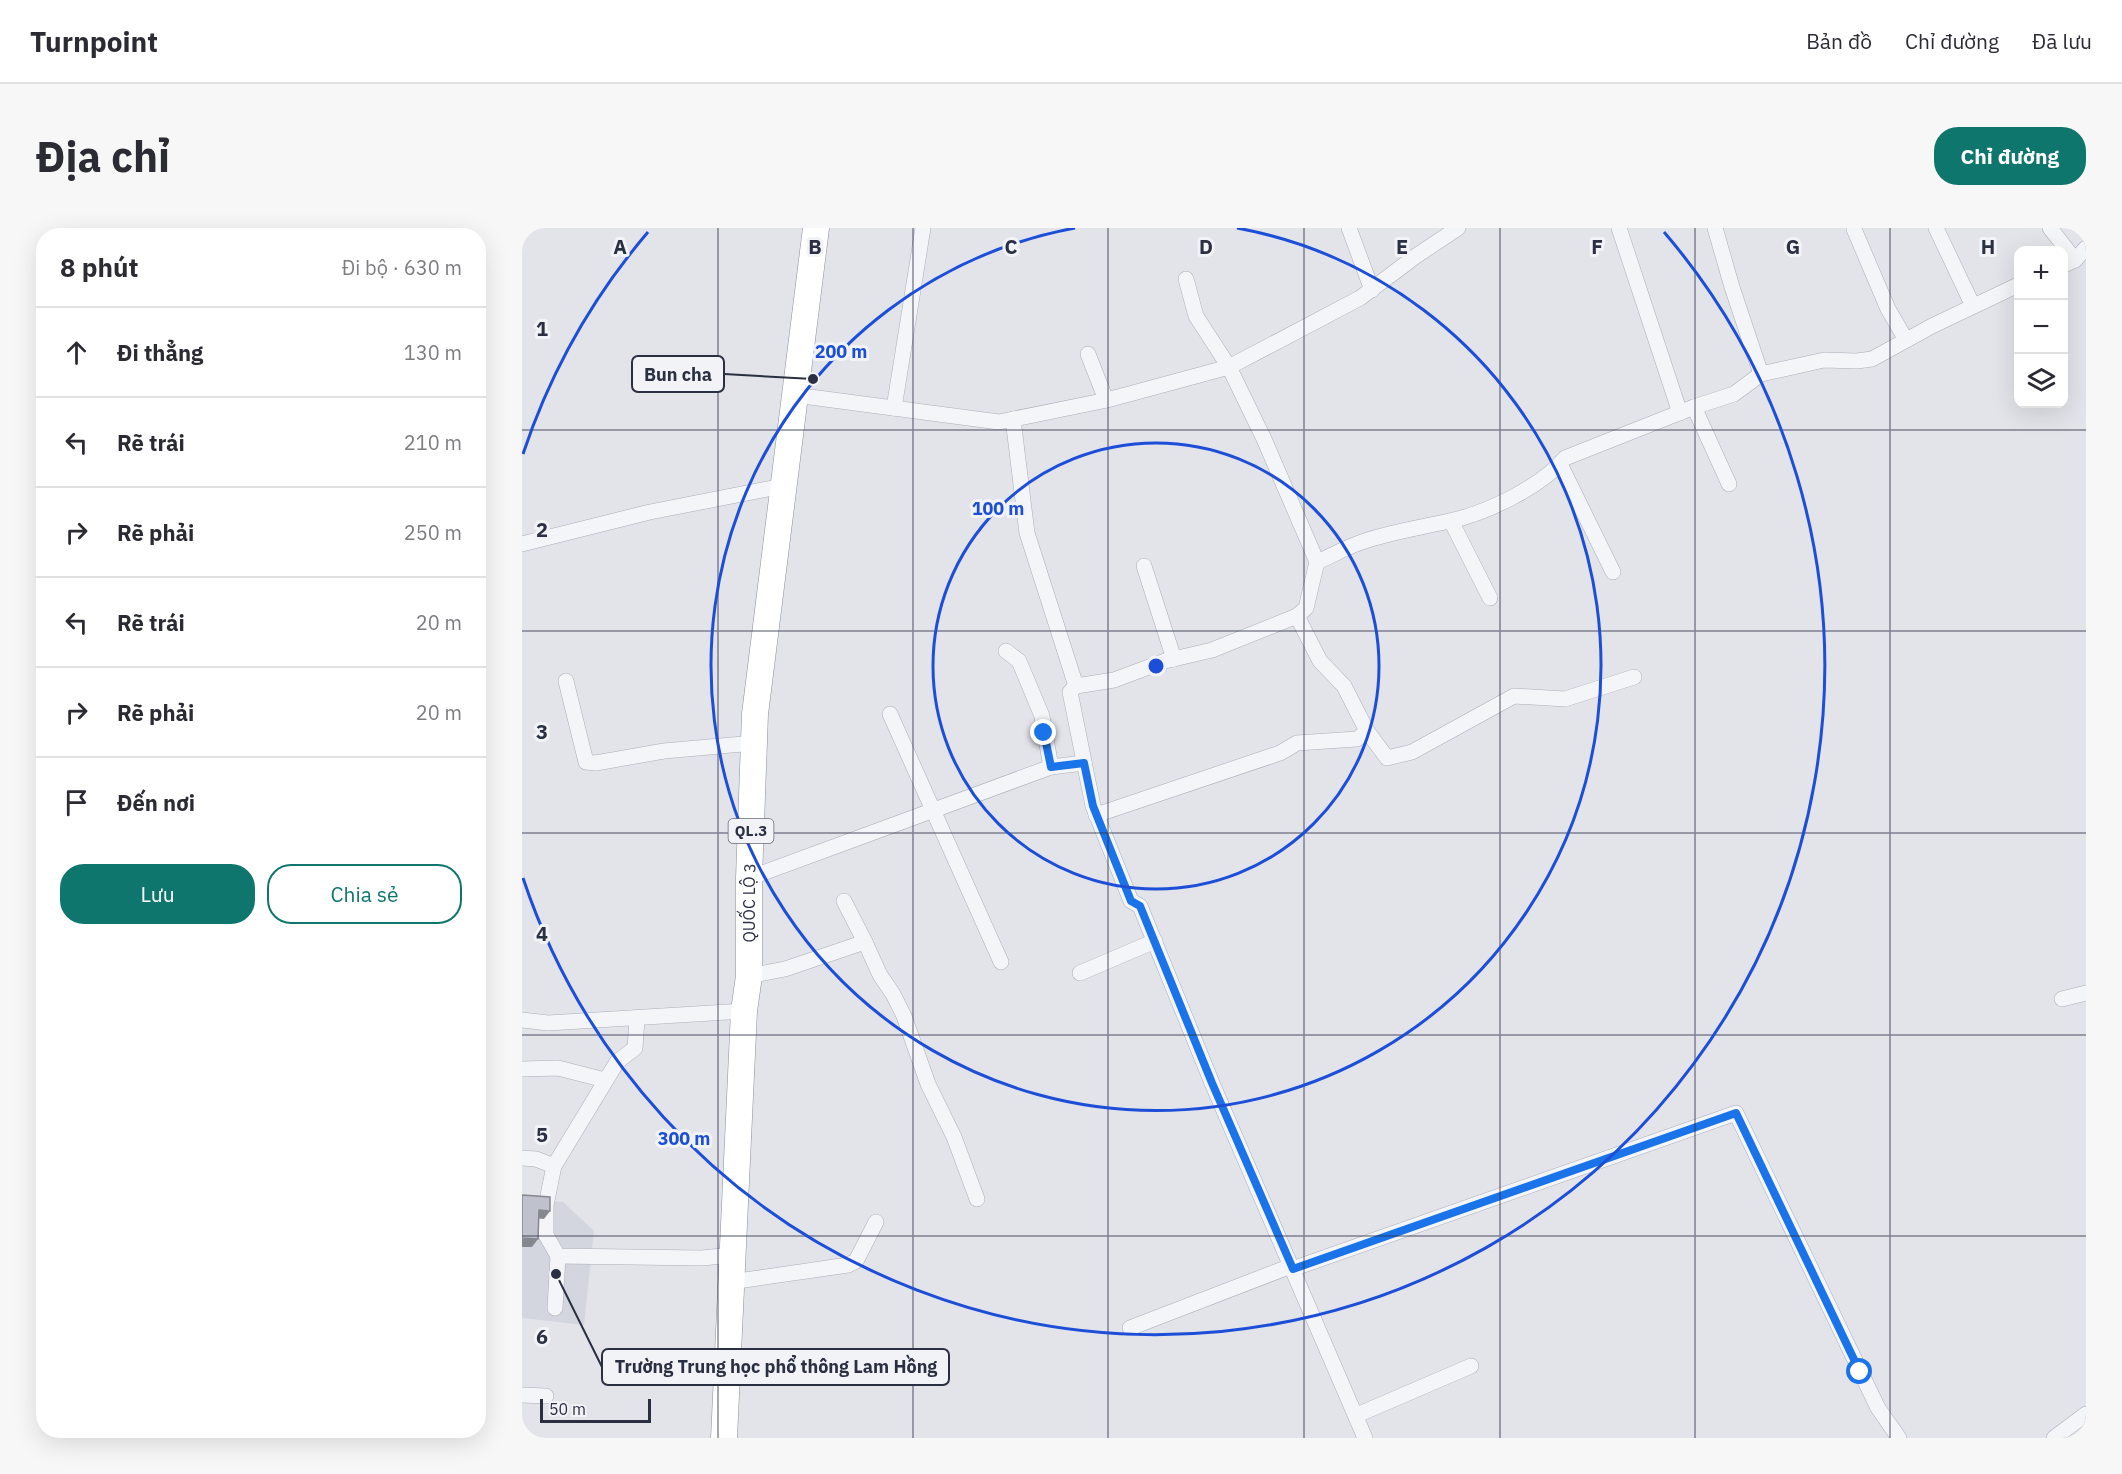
<!DOCTYPE html>
<html lang="vi">
<meta charset="utf-8">
<style>
body{margin:0;font-family:"IBM Plex Sans",sans-serif;background:#f7f7f7;color:#2b2b33}
.controls{position:absolute;right:18px;top:18px;display:grid;overflow:hidden;border-radius:12px;box-shadow:0 6px 24px #0002}
.controls button{width:54px;height:54px;display:grid;place-items:center;padding:0;border:0;border-bottom:2px solid #e1e1e2;background:#fff;color:#2b2b33;font:30px sans-serif}
.scale{position:absolute;left:18px;bottom:15px;width:111px;box-sizing:border-box;padding-left:6px;border:3px solid #2a2f42;border-top:0;font-size:16px;line-height:21px;white-space:nowrap;color:#2a2f42;-webkit-text-stroke:4px #f1f3f7;paint-order:stroke}
.stop{position:absolute;width:18px;height:18px;margin:-14px;border:4px solid #1a73e8;border-radius:50%;background:#fff}
.stop.end{background:#1a73e8;border-color:#fff;box-shadow:0 2px 6px #0008}
.list{margin:0;padding:0;list-style:none}
h2{display:flex;justify-content:space-between;align-items:center;height:78px;margin:0;padding:0 24px;font-size:26px}
h2 small{font-size:20px;font-weight:400;color:#7c7c81}
.list li{display:grid;grid-template-columns:39px 1fr auto;gap:18px;align-items:center;box-sizing:border-box;height:90px;padding:0 24px;border-top:2px solid #e1e1e2}
.list b{display:block;font-size:22px;white-space:nowrap}
.list em{font-size:20px;font-style:normal;color:#7c7c81}
.actions{display:flex;gap:12px;padding:18px 24px}
.actions a{flex:1;padding:14px 0;border:2px solid #0f766e;border-radius:24px;text-align:center;font-size:21px;color:#0f766e}
.actions .main{background:#0f766e;color:#fff}
.icon{flex:none;width:33px;height:33px;fill:none;stroke:currentColor;stroke-width:2;stroke-linecap:round;stroke-linejoin:round}
.map{position:relative;flex:none;width:1564px;height:1210px;overflow:hidden;border-radius:24px}
header{display:flex;align-items:center;gap:36px;box-sizing:border-box;height:84px;padding:0 30px;background:#fff;border-bottom:2px solid #e1e1e2}
header strong{font-size:28px}
nav{display:flex;gap:33px;margin-inline-start:auto;font-size:21px}
.intro{display:flex;align-items:center;justify-content:space-between;box-sizing:border-box;height:144px;padding:0 36px}
h1{margin:0;font-size:42px}
.button{padding:15px 27px;border-radius:24px;background:#0f766e;color:#fff;font-size:21px;font-weight:700}
main{display:flex;gap:36px;padding:0 36px}
aside{flex:1;background:#fff;border-radius:24px;box-shadow:0 6px 24px #0002}
.map>svg:first-child{display:block}
</style>
<header>
<strong>Turnpoint</strong>
<nav><a>Bản đồ</a><a>Chỉ đường</a><a>Đã lưu</a></nav>
</header>
<div class="intro"><h1>Địa chỉ</h1><a class="button">Chỉ đường</a></div>
<main>
<aside>
<h2>8 phút<small>Đi bộ · 630 m</small></h2>
<ul class="list">
<li><svg class="icon" aria-label="ahead" viewBox="0 0 24 24"><path d="M12 20V5M6 11l6-6 6 6"/></svg><div><b>Đi thẳng</b></div><em>130 m</em></li>
<li><svg class="icon" aria-label="left" viewBox="0 0 24 24"><path d="M17 20v-9H6M10 6l-5 5 5 5"/></svg><div><b>Rẽ trái</b></div><em>210 m</em></li>
<li><svg class="icon" aria-label="right" viewBox="0 0 24 24"><path d="M7 20v-9h11M14 6l5 5-5 5"/></svg><div><b>Rẽ phải</b></div><em>250 m</em></li>
<li><svg class="icon" aria-label="left" viewBox="0 0 24 24"><path d="M17 20v-9H6M10 6l-5 5 5 5"/></svg><div><b>Rẽ trái</b></div><em>20 m</em></li>
<li><svg class="icon" aria-label="right" viewBox="0 0 24 24"><path d="M7 20v-9h11M14 6l5 5-5 5"/></svg><div><b>Rẽ phải</b></div><em>20 m</em></li>
<li><svg class="icon" aria-label="arrive" viewBox="0 0 24 24"><path d="M6 21V4h12l-3 4 3 4H6"/></svg><div><b>Đến nơi</b></div></li>
</ul>
<div class="actions"><a class="main">Lưu</a><a>Chia sẻ</a></div>
</aside>
<div class="map">
<svg width="1564" height="1210" viewBox="0 0 1564 1210">
<rect width="100%" height="100%" fill="#e2e4ea"/>
<path fill="#d4d6df" d="M0,971L41,974L72,1003L62,1097L0,1090Z"/>
<g fill="none" stroke-linecap="round" stroke-linejoin="round">
<g stroke="#abaeb8" stroke-width="16">
<g id="minor">
<path d="M827,0L850,62"/>
<path d="M1097,0L1158,185"/>
<path d="M1193,0L1210,59L1239,146"/>
<path d="M1414,0L1451,78"/>
<path d="M1528,0L1553,32"/>
<path d="M1332,1L1366,81L1384,112"/>
<path d="M1542,37L1553,32L1564,20"/>
<path d="M664,51L674,88L707,139L742,211L795,334L784,380L775,388L690,422L643,433L592,452L554,458L548,464L571,578L609,673L618,678L690,855L843,1210"/>
<path d="M566,126L584,172"/>
<path d="M273,167L477,194L585,172L707,139L838,70L894,28L936,0"/>
<path d="M1172,179L1207,256"/>
<path d="M372,180L401,0"/>
<path d="M491,191L505,305L554,458"/>
<path d="M1038,236L1091,344"/>
<path d="M929,293L968,370"/>
<path d="M0,316L128,284L261,258"/>
<path d="M795,334C809,328 823,320 837,315C866,304 897,300 927,293C963,286 1019,259 1043,230L1172,179L1212,166L1239,146L1302,132L1335,133L1350,131L1410,98L1496,57"/>
<path d="M622,338L652,431"/>
<path d="M44,453L64,534L74,535L142,523L232,515"/>
<path d="M368,486L479,734"/>
<path d="M845,503L865,530L890,524L992,468L1043,471L1112,449"/>
<path d="M529,539L562,535"/>
<path d="M574,587L758,525L775,515L835,511L845,503L822,458L798,433L775,388"/>
<path d="M227,650L529,539L520,488L497,433L484,423"/>
<path d="M322,673L343,714"/>
<path d="M558,745L633,713"/>
<path d="M227,748L263,741L343,714L358,747L371,766L382,788L406,856L432,909L455,971"/>
<path d="M1540,771L1564,765"/>
<path d="M115,791L113,820L95,834L32,938L24,977V1007L36,1028L180,1030L210,1027"/>
<path d="M0,792L26,795L222,783"/>
<path d="M0,841L36,840L83,852"/>
<path d="M0,930L14,931L32,938"/>
<path d="M770,1041L1214,885L1356,1180L1377,1210"/>
<path d="M209,1054L326,1037L334,1033L354,994"/>
<path d="M33,1080L36,1028"/>
<path d="M608,1100L769,1038"/>
<path d="M0,1167L24,1168"/>
<path d="M835,1187L949,1138"/>
<path d="M1532,1210L1564,1186"/>
</g>
</g>
<g stroke="#898fa0" stroke-width="27">
<g id="trunk">
<path id="s1" d="M202,1210L222,783L227,748V650L233,486L294,0"/>
</g>
</g>
<use href="#minor" stroke="#f4f5f8" stroke-width="15"/>
<use href="#trunk" stroke="#fff" stroke-width="26"/>
</g>
<g fill="#868890">
<path d="M17,982L28,983L22,991L12,990Z"/>
<path d="M0,1010L16,1011L10,1019H0Z"/>
</g>
<path fill="#bfc2cd" stroke="#868890" stroke-width="1.5" d="M0,967L28,969V983L17,982L16,1011L0,1010Z"/>
<g fill="none" stroke-linecap="round" stroke-linejoin="round">
<path stroke="#1a73e8" stroke-width="8" d="M522,505L529,539L562,535L571,578L609,673L618,678L690,855L771,1041L1214,885L1338,1144"/>
</g>
<path fill="none" stroke="#2a2f42" stroke-width="1.5" stroke-opacity="0.55" d="M196,0V1210M391,0V1210M586,0V1210M782,0V1210M978,0V1210M1173,0V1210M1368,0V1210M0,202H1564M0,403H1564M0,605H1564M0,807H1564M0,1008H1564"/>
<g fill="none" stroke="#1d4ed8" stroke-width="3">
<circle cx="634" cy="438" r="223"/>
<path d="M715 0A445 445 0 1 1 553 0"/>
<path d="M1 226A668 668 0 0 1 126 4M1142 4A668 668 0 1 1 1 650"/>
</g>
<g text-anchor="middle" stroke-width="6" stroke-linejoin="round" paint-order="stroke">
<rect fill="#f1f3f7" stroke="#666a78" stroke-width="1.5" x="206.5" y="591" width="45" height="24" rx="4.5"/>
<g font-size="15" font-weight="bold" fill="#2a2f42">
<text x="229" y="608">QL.3</text>
</g>
<g font-size="16" fill="#2a2f42" stroke="#f1f3f7">
<text dy="6" stroke="none"><textPath href="#s1" startOffset="536">QUỐC LỘ 3</textPath></text>
</g>
</g>
<g font-size="20" text-anchor="middle" font-weight="bold" fill="#2a2f42" stroke="#f1f3f7" stroke-width="6" stroke-linejoin="round" paint-order="stroke">
<text x="98" y="26">A</text>
<text x="293" y="26">B</text>
<text x="489" y="26">C</text>
<text x="684" y="26">D</text>
<text x="880" y="26">E</text>
<text x="1075" y="26">F</text>
<text x="1271" y="26">G</text>
<text x="1466" y="26">H</text>
<text x="20" y="108">1</text>
<text x="20" y="309">2</text>
<text x="20" y="511">3</text>
<text x="20" y="713">4</text>
<text x="20" y="914">5</text>
<text x="20" y="1116">6</text>
</g>
<circle cx="634" cy="438" r="9" fill="#1d4ed8" stroke="#f1f3f7" stroke-width="3"/>
<g font-size="18" text-anchor="middle" font-weight="bold" fill="#1d4ed8" stroke="#f1f3f7" stroke-width="6" stroke-linejoin="round" paint-order="stroke">
<text x="319" y="130">200 m</text>
<text x="476" y="287">100 m</text>
<text x="162" y="917">300 m</text>
</g>
<path fill="none" stroke="#2a2f42" stroke-width="2" d="M291 151L202 146M34 1046L80 1139"/>
<g fill="#2a2f42" stroke="#f1f3f7" stroke-width="2">
<circle cx="291" cy="151" r="6"/>
<circle cx="34" cy="1046" r="6"/>
</g>
<g fill="#f1f3f7" stroke="#2a2f42" stroke-width="2">
<rect x="110" y="128" width="92" height="36" rx="6"/>
<rect x="80" y="1121" width="347" height="36" rx="6"/>
</g>
<g font-size="18" text-anchor="middle" font-weight="bold" fill="#2a2f42">
<text x="156" y="153">Bun cha</text>
<text x="254" y="1145">Trường Trung học phổ thông Lam Hồng</text>
</g>
</svg>
<div class="controls">
<button>+</button>
<button>−</button>
<button><svg class="icon" aria-label="layers" viewBox="0 0 24 24"><path d="M12 4l9 5-9 5-9-5zM3 14l9 5 9-5"/></svg></button>
</div>
<div class="scale">50 m</div>
<div class="stop" style="left:1338px;top:1144px"></div>
<div class="stop end" style="left:522px;top:505px"></div>
</div>
</main>
